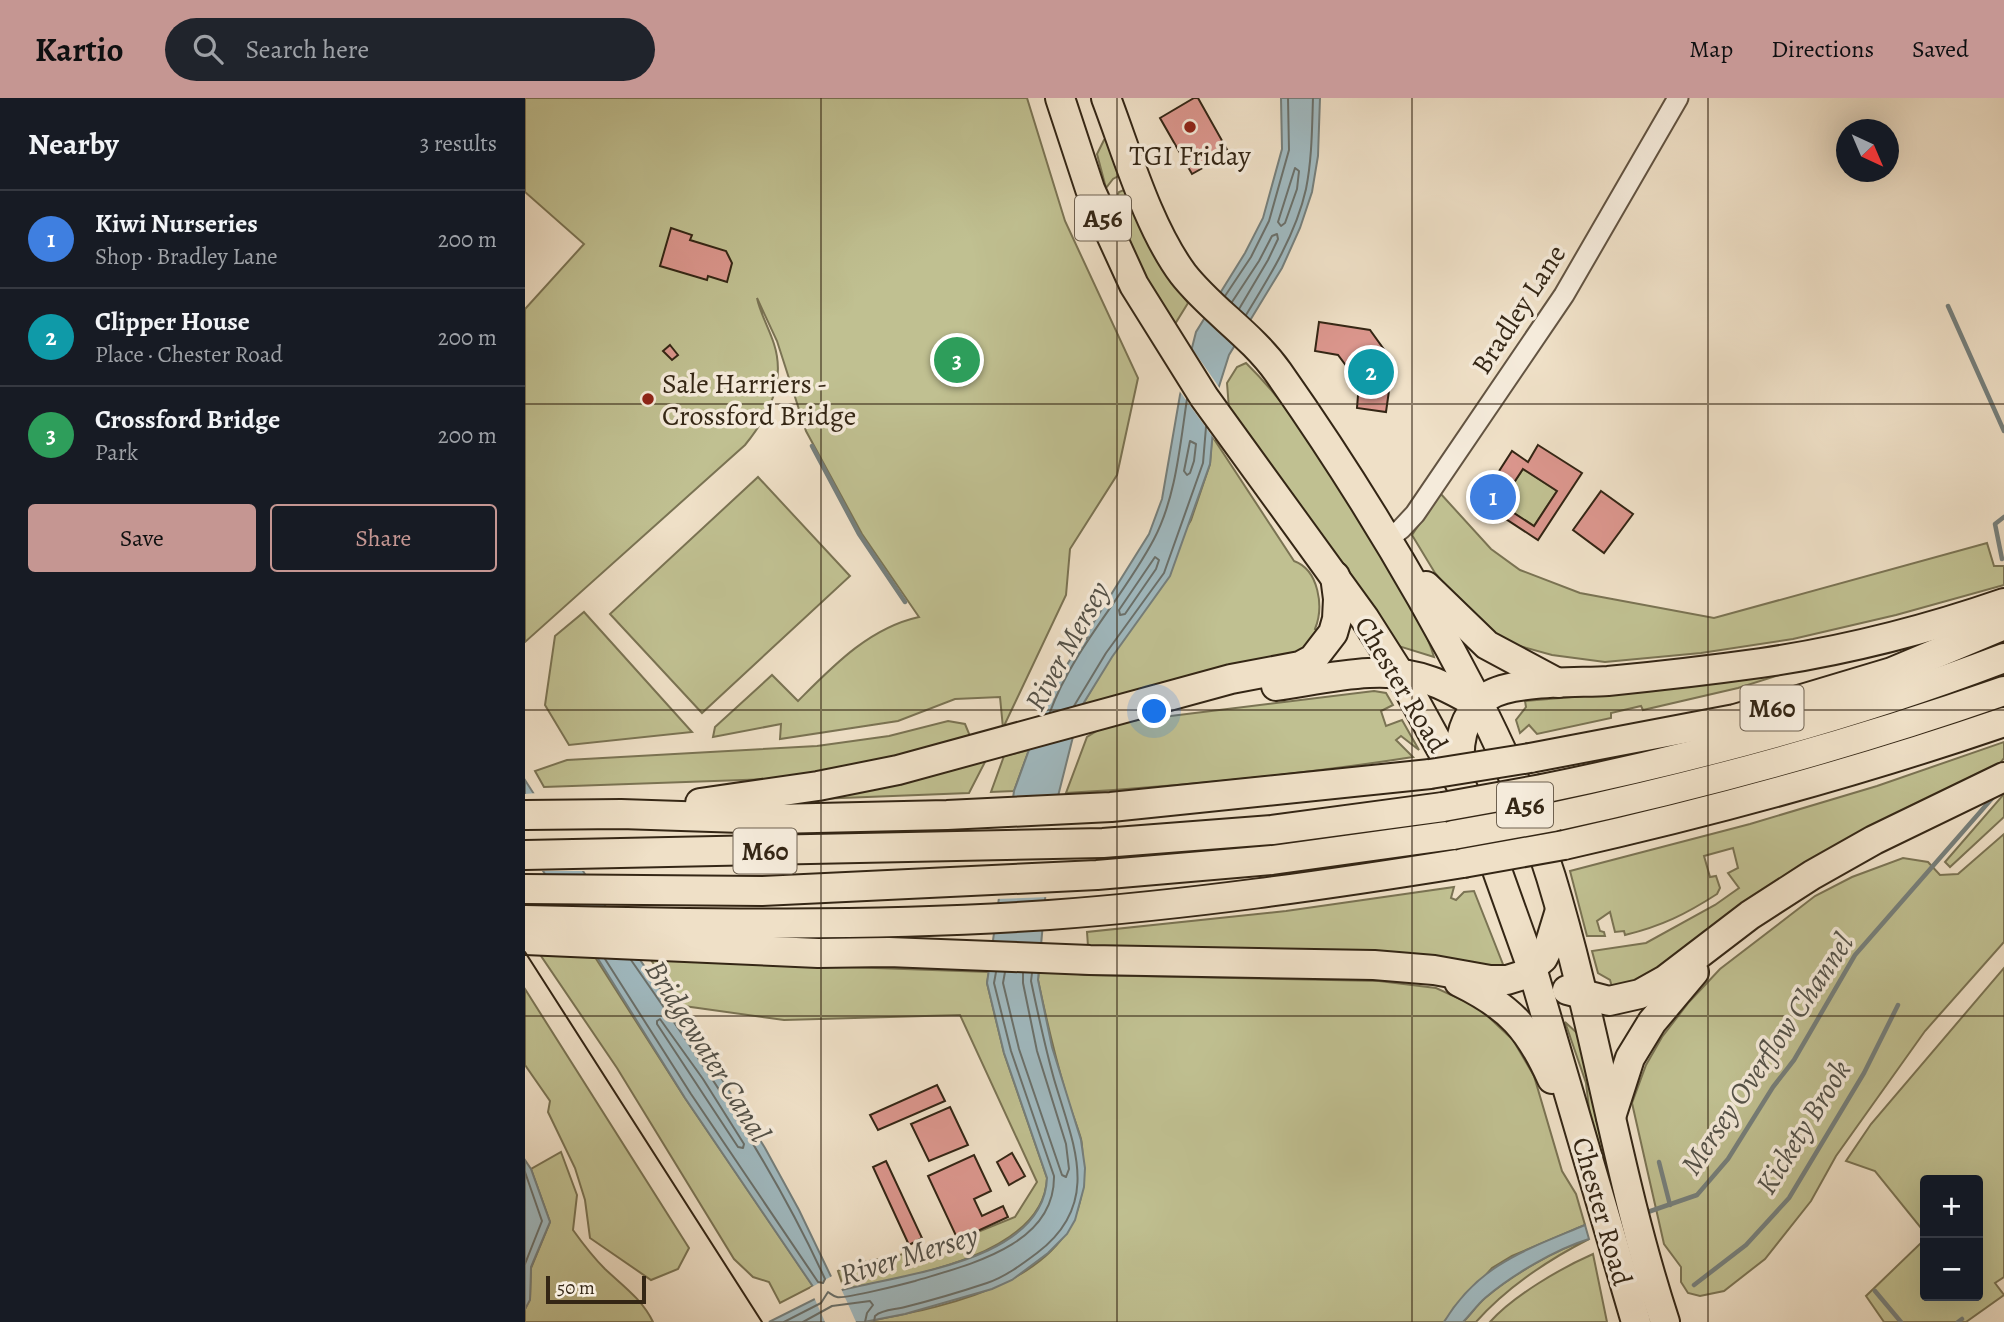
<!DOCTYPE html>
<meta charset="utf-8">
<style>
body{margin:0;font-family:Alegreya,serif;background:#20242c;color:#f1f3f6}
.controls{position:absolute;right:21px;bottom:21px;display:grid;overflow:hidden;border-radius:7px;box-shadow:0 7px 28px #0002}
.controls button{width:63px;height:63px;display:grid;place-items:center;padding:0;border:0;border-bottom:2px solid #363941;background:#171b24;color:#f1f3f6;font:35px sans-serif}
.compass{position:absolute;left:1311px;top:21px;width:63px;height:63px;border-radius:50%;background:#171b24;box-shadow:0 7px 28px #0002;rotate:136deg}
.scale{position:absolute;left:21px;bottom:18px;width:100px;box-sizing:border-box;padding-left:7px;border:4px solid #342615;border-top:0;font-size:19px;line-height:24px;white-space:nowrap;color:#342615;-webkit-text-stroke:5px #f5ebdb;paint-order:stroke}
.you{position:absolute;left:630px;top:614px;width:24px;height:24px;margin:-18px;border:5px solid #fff;border-radius:50%;background:#1a73e8;box-shadow:0 0 0 10px #1a73e833}
.badge{display:grid;place-items:center;width:46px;height:46px;border-radius:50%;background:#c59692;color:#fff;font-size:23px;font-weight:700}
.pin{position:absolute;translate:-50% -50%;border:4px solid #fff;box-shadow:0 2px 7px #0006}
.list{margin:0;padding:0;list-style:none}
h2{display:flex;justify-content:space-between;align-items:center;height:91px;margin:0;padding:0 28px;font-size:30px}
h2 small{font-size:23px;font-weight:400;color:#9ea1a6}
.list li{display:grid;grid-template-columns:46px 1fr auto;gap:21px;align-items:center;box-sizing:border-box;height:98px;padding:0 28px;border-top:2px solid #363941}
.list b{display:block;font-size:26px;white-space:nowrap}
.list p{margin:0;font-size:23px;white-space:nowrap;color:#9ea1a6}
.list em{font-size:23px;font-style:normal;color:#9ea1a6}
.actions{display:flex;gap:14px;padding:21px 28px}
.actions a{flex:1;padding:16px 0;border:2px solid #c59692;border-radius:7px;text-align:center;font-size:24px;color:#c59692}
.actions .main{background:#c59692;color:#111}
.icon{flex:none;width:38px;height:38px;fill:none;stroke:currentColor;stroke-width:2;stroke-linecap:round;stroke-linejoin:round}
.map{position:relative;flex:none;width:1479px;height:1224px;overflow:hidden}
header{display:flex;align-items:center;gap:42px;box-sizing:border-box;height:98px;padding:0 35px;background:#c59692;color:#111}
header strong{font-size:33px}
nav{display:flex;gap:38px;margin-inline-start:auto;font-size:24px}
.search{width:490px;height:63px;background:#20242c;display:flex;align-items:center;gap:18px;box-sizing:border-box;padding:0 24px;border-radius:38px;color:#9ea1a6;font-size:26px}
main{display:flex}
aside{flex:1;background:#171b24}
.map>svg:first-child{display:block}
</style>
<header>
<strong>Kartio</strong>
<div class="search"><svg class="icon" aria-label="search" viewBox="0 0 24 24"><circle cx="10" cy="10" r="6"/><path d="M15 15l6 6"/></svg>Search here</div>
<nav><a>Map</a><a>Directions</a><a>Saved</a></nav>
</header>
<main>
<aside>
<h2>Nearby<small>3 results</small></h2>
<ul class="list">
<li><span class="badge" style="background:#3f7fe0">1</span><div><b>Kiwi Nurseries</b><p>Shop · Bradley Lane</p></div><em>200 m</em></li>
<li><span class="badge" style="background:#0f9aa8">2</span><div><b>Clipper House</b><p>Place · Chester Road</p></div><em>200 m</em></li>
<li><span class="badge" style="background:#2e9e5b">3</span><div><b>Crossford Bridge</b><p>Park</p></div><em>200 m</em></li>
</ul>
<div class="actions"><a class="main">Save</a><a>Share</a></div>
</aside>
<div class="map">
<svg width="1479" height="1224" viewBox="0 0 1479 1224">
<rect width="100%" height="100%" fill="#efe0c7"/>
<filter id="stains"><feTurbulence type="fractalNoise" baseFrequency=".00286" numOctaves="4"/><feColorMatrix values="0 0 0 0 .2 0 0 0 0 .09 0 0 0 0 .02 0 0 0 .5 -.17"/></filter>
<radialGradient id="worn" r=".72"><stop offset=".6" stop-color="#630" stop-opacity="0"/><stop offset="1" stop-color="#630" stop-opacity=".3"/></radialGradient>
<g fill="#c0c091" stroke="#7a7353" stroke-width="2">
<path d="M0,0H502L540,123L613,280L592,377L545,451L541,497L478,630L475,599L430,601L373,623L255,641L256,626L188,639L190,629L247,577L273,603C308,568 344,530 394,519L337,436L281,333L252,243L232,200C235,215 244,230 249,246C261,283 243,319 220,347L0,544V211L59,146L0,94Z"/>
<path d="M582,40L597,76L588,81L581,90L572,56L579,42Z"/>
<path d="M604,90L634,166L663,205L650,226L621,180L589,107L594,94Z"/>
<path d="M721,265C778,321 823,400 863,468C879,496 900,528 909,559L870,547L704,311L702,285L712,269Z"/>
<path d="M687,338L769,463C794,472 799,509 790,531L796,535L782,552L763,563L555,611L666,422L685,366Z"/>
<path d="M998,371L1032,393L1009,428L975,406Z"/>
<path d="M233,379L325,478L177,615L85,516Z"/>
<path d="M915,395L966,451L995,472L1055,495L1189,520L1462,445L1469,468H1479V487L1371,517L1268,541L1176,555L1080,564L1027,557L973,542L938,509L910,475L887,437Z"/>
<path d="M59,514L167,634L44,647L20,607L30,538Z"/>
<path d="M1302,562L1213,590L1118,612L1116,608L1086,615V620L1012,636L1004,627L995,635L991,622L1001,609L1000,603L1107,594Z"/>
<path d="M849,593L861,595L868,607L856,613L861,628L877,622L894,652L876,638L871,642L888,659C773,677 657,688 541,695L562,639L575,631L597,624Z"/>
<path d="M423,623L440,626L445,638L336,668L247,681L19,689L10,673L42,662L292,648L364,638Z"/>
<path d="M1479,644V660L1469,673L1122,880L1087,889L1085,882L1073,875L1067,853L1121,845L1190,807L1214,790L1203,775L1213,770L1208,750L1179,758L1185,779L1191,778L1195,790L1192,796C1161,816 1137,828 1100,837L1099,833L1090,834L1085,814L1072,823L1075,833L1079,834L1080,838H1062L1045,773L1225,726L1352,688Z"/>
<path d="M504,652L489,693L466,694L479,658Z"/>
<path d="M461,662L444,695L240,703Z"/>
<path d="M1479,696V719L1425,769L1420,764Z"/>
<path d="M1479,736V844L1400,933L1311,1058L1286,1103L1240,1161L1199,1193L1175,1198L1163,1195L1156,1184V1169L1139,1146L1107,1005L1121,967L1137,939L1164,904L1195,871L1290,798L1327,779L1378,760L1403,764L1415,777L1433,776Z"/>
<path d="M929,789L926,800L931,802L939,794L949,793L981,874L888,858L776,851L666,852L563,848L562,834L761,813Z"/>
<path d="M14,855L68,856L160,1000L288,1188L255,1205L244,1184L228,1179L209,1161L92,970Z"/>
<path d="M126,862L464,874L462,885L479,955L522,1080C519,1158 379,1180 319,1191L313,1173L325,1167L418,1148L490,1119L512,1084L435,917L259,922L159,908Z"/>
<path d="M1479,870V1179L1470,1185L1479,1197L1441,1224H1359L1341,1198L1400,1141V1198H1453V1082H1400V1135L1350,1073L1321,1063L1346,1026Z"/>
<path d="M514,871L561,877L854,883L911,890L953,909L988,942L1009,978L1037,1073L1051,1096L1060,1127L987,1158L967,1170L919,1224H339C425,1208 565,1182 558,1068C557,1059 558,1050 556,1041C552,1026 545,1011 541,996C530,958 521,920 513,882Z"/>
<path d="M0,891L164,1150L153,1171L126,1182L65,1140L60,1102L50,1070L23,1014L25,1003L0,967Z"/>
<path d="M1040,924L1052,935L1091,1096L1086,1092L1065,1019L1061,985Z"/>
<path d="M36,1054L52,1097L48,1132C58,1146 68,1159 80,1171C98,1188 117,1201 128,1224H0V1211L5,1201L6,1170L25,1124L6,1071Z"/>
<path d="M1064,1141C1023,1162 982,1189 951,1224H938C946,1216 952,1207 960,1200C987,1177 1031,1151 1064,1141Z"/>
<path d="M1068,1156L1082,1224H965C988,1198 1036,1170 1068,1156Z"/>
</g>
<g fill="#a0bac1" stroke="#757f7c" stroke-width="2">
<path d="M756,0H795L793,58L787,94L775,130L757,170L704,257L691,298L685,366L645,478L587,559L555,611L527,722L513,882L527,949L556,1042L560,1070L559,1089L550,1122L542,1136L523,1155L487,1182L467,1191L380,1216L339,1224H244L294,1199L293,1196L160,1000L0,744V682L111,856L191,972L240,1050L274,1112L313,1193C374,1176 519,1165 522,1080L479,955L462,885L489,693L525,594L624,436L637,401L655,297L671,234L720,155L738,120L757,51Z"/>
<path d="M0,1062L6,1071L25,1124L6,1169L5,1202L0,1211Z"/>
<path d="M1060,1127L1064,1141C1031,1151 987,1177 960,1200C952,1207 946,1216 938,1224H919C954,1166 1001,1152 1060,1127Z"/>
</g>
<g fill="#efe0c7">
<path d="M664,246L696,292L690,342L653,291Z"/>
<path d="M12,695L62,773H13L0,751V696Z"/>
<path d="M538,696L531,722L524,799L470,801L485,698Z"/>
<path d="M309,1177L314,1186L331,1224H300L288,1197L285,1190Z"/>
</g>
<g fill="none" stroke-linecap="round" stroke-linejoin="round">
<g stroke="#6a706b" stroke-width="2">
<path d="M770,70L774,73L772,91L760,125L756,128L753,124Z"/>
<path d="M700,198L726,159L744,123L764,52L763,0"/>
<path d="M707,204L734,163L747,138L752,136L753,141L743,162L714,211"/>
<path d="M721,217C745,178 771,136 781,91C787,61 787,30 788,0"/>
<path d="M665,343L671,346L669,363L665,375L662,377L659,373Z"/>
<path d="M630,459L634,462L631,471L600,516L595,517L594,512Z"/>
<path d="M549,608L581,555L639,475L678,365L681,329"/>
<path d="M525,614C548,551 598,500 629,441C651,399 655,347 662,301"/>
<path d="M80,861L166,996L293,1184L298,1185L300,1181C248,1067 178,965 106,862"/>
<path d="M480,874L478,885L494,951L537,1077L541,1079L544,1071L541,1046L512,953L498,885V875"/>
<path d="M135,921L178,981L219,1046L218,1050L213,1049L132,926V923Z"/>
<path d="M0,1074L17,1123L0,1166"/>
<path d="M259,1224L296,1205L303,1194C306,1196 308,1198 312,1199C320,1201 379,1186 390,1183C442,1167 530,1148 529,1078L486,953L469,885L471,874"/>
<path d="M278,1224L307,1208L345,1203L348,1207L342,1215L340,1224"/>
<path d="M349,1224L350,1218C358,1211 370,1212 380,1209C408,1202 435,1194 462,1185C480,1179 496,1167 512,1155C578,1105 548,1046 529,981C520,949 513,916 506,883L507,875"/>
</g>
<g stroke="#757f7c" stroke-width="4.5">
<path d="M1423,208L1479,333"/>
<path d="M287,348L334,436L380,504"/>
<path d="M1477,461L1470,426L1479,419"/>
<path d="M545,538L562,540"/>
<path d="M1134,1064L1145,1107"/>
<path d="M1117,1116L1172,1097L1203,1061L1248,989L1269,962L1330,857L1470,697"/>
<path d="M1169,1187L1221,1147L1264,1100L1339,975L1373,907"/>
<path d="M1350,1193L1376,1224"/>
<path d="M1433,1224L1437,1221"/>
</g>
</g>
<g fill="#db968d" stroke="#342615" stroke-width="2" fill-rule="evenodd">
<path d="M669,0H673L704,55L667,76L635,20Z"/>
<path d="M146,130L167,137L165,142L201,153L207,165L202,184L183,178L182,182L135,168Z"/>
<path d="M794,224L845,232L868,264L861,314L832,310L834,285L813,257L790,253Z"/>
<path d="M145,247L153,257L147,262L138,253Z"/>
<path d="M1013,347L1057,375L1013,442L970,414L965,423L949,412L987,353L1003,364ZM998,371L1032,393L1009,428L975,406Z"/>
<path d="M1076,393L1108,416L1079,455L1048,432Z"/>
<path d="M412,987L420,1003L353,1032L345,1017Z"/>
<path d="M425,1009L443,1047L404,1063L386,1026Z"/>
<path d="M487,1055L500,1078L484,1087L472,1064Z"/>
<path d="M449,1057L466,1093L449,1101L457,1118L478,1108L483,1119L433,1142L403,1078Z"/>
<path d="M361,1063L397,1140L384,1147L348,1069Z"/>
</g>
<g fill="none" stroke-linecap="round" stroke-linejoin="round">
<g stroke="#635442" stroke-width="23">
<path id="minor" d="M863,441L876,431L890,416L1039,197L1153,0"/>
</g>
<g stroke="#342615" stroke-width="32">
<g id="highway">
<path d="M535,0L565,91L609,187L679,299L840,521L875,576L937,689L963,747L1007,870L1111,1224"/>
<path d="M581,0C602,55 623,129 658,176C686,212 726,236 753,274C827,379 893,488 952,602C981,659 1007,718 1026,779C1071,926 1092,1078 1140,1224"/>
<path d="M901,488L962,547L1033,585"/>
<path d="M751,588C800,581 858,565 906,583C923,589 938,598 954,607"/>
<path d="M1005,660L1210,621L1367,574L1479,527"/>
<path d="M936,679C932,649 935,618 963,598C987,582 1053,585 1083,583C1134,578 1186,572 1236,565C1318,553 1401,532 1479,505"/>
<path d="M1017,691C1174,659 1330,617 1479,560"/>
<path d="M175,705L293,688L373,672L706,581L775,568L788,561L808,535L812,521L813,501L810,478"/>
<path d="M0,717L96,716L249,721L422,717L586,709L905,676"/>
<path d="M1028,719C1181,686 1331,645 1479,593"/>
<path d="M1039,747C1190,713 1333,674 1479,624"/>
<path d="M0,757L578,745L747,732L918,709"/>
<path d="M0,791L237,793L572,777L747,762L928,737"/>
<path d="M0,822C174,826 350,829 524,817C662,807 801,787 938,765"/>
<path d="M0,842L293,855L364,854L565,862L849,867L909,872L965,882H982L998,877L1018,860L1024,848L1035,812"/>
<path d="M934,884C985,909 1004,930 1027,981"/>
<path d="M1042,892L1084,903L1115,896L1140,882L1225,817L1287,777L1349,742L1479,679"/>
<path d="M1086,1019L1105,960L1127,924L1169,874"/>
</g>
</g>
<use href="#minor" stroke="#f5ebdb" stroke-width="19"/>
<use href="#highway" stroke="#efe0c7" stroke-width="28"/>
<path stroke="#342615" stroke-width="2" d="M0,854L237,1224"/>
<g stroke="#342615" stroke-width="32" stroke-linecap="butt">
<g id="highway-bridge">
<path d="M905,676L1005,660"/>
<path d="M918,709L1017,691"/>
<path d="M928,737L1028,719"/>
<path d="M938,765L1039,747"/>
</g>
</g>
<use href="#highway-bridge" stroke="#efe0c7" stroke-width="28"/>
</g>
<path fill="none" stroke="#342615" stroke-width="2" stroke-opacity="0.55" d="M296,0V1224M592,0V1224M887,0V1224M1183,0V1224M0,306H1479M0,612H1479M0,918H1479"/>
<g fill="#8f2418" stroke="#f5ebdb" stroke-width="2.5">
<circle cx="665" cy="29" r="7"/>
<circle cx="123" cy="301" r="7"/>
</g>
<g text-anchor="middle" stroke-width="7" stroke-linejoin="round" paint-order="stroke">
<g fill="#f5ebdb" stroke="#6e6150" stroke-width="2">
<rect x="550" y="97.5" width="56" height="45" rx="5"/>
<rect x="1215.5" y="587.5" width="63" height="45" rx="5"/>
<rect x="972" y="684.5" width="56" height="45" rx="5"/>
<rect x="208.5" y="730.5" width="63" height="45" rx="5"/>
</g>
<g font-size="26" font-weight="bold" fill="#342615">
<text x="578" y="129">A56</text>
<text x="1247" y="619">M60</text>
<text x="1000" y="716">A56</text>
<text x="240" y="762">M60</text>
</g>
<g font-size="28" fill="#342615" stroke="#f5ebdb">
<text x="665" y="67">TGI Friday</text>
<text x="137" y="295" text-anchor="start">Sale Harriers -<tspan x="137" dy="32">Crossford Bridge</tspan></text>
</g>
<g font-size="28" fill="#342615" stroke="#f5ebdb">
<text transform="translate(993 211) rotate(-57)" y="10">Bradley Lane</text>
<text transform="translate(877 586) rotate(59)" y="10">Chester Road</text>
<text transform="translate(1078 1113) rotate(74)" y="10">Chester Road</text>
</g>
<g font-size="30" font-style="italic" fill="#545249" stroke="#f5ebdb">
<text transform="translate(542 548) rotate(-61)" y="10">River Mersey</text>
<text transform="translate(183 953) rotate(58)" y="10">Bridgewater Canal</text>
<text transform="translate(1242 956) rotate(-56)" y="10">Mersey Overflow Channel</text>
<text transform="translate(1278 1029) rotate(-58)" y="10">Kickety Brook</text>
<text transform="translate(384 1157) rotate(-17)" y="10">River Mersey</text>
</g>
</g>
<rect width="100%" height="100%" filter="url(#stains)"/>
<rect width="100%" height="100%" fill="url(#worn)"/>
</svg>
<div class="controls">
<button>+</button>
<button>−</button>
</div>
<svg class="compass" viewBox="-18 -18 36 36"><path d="M0-13l5 13h-10z" fill="#e53935"/><path d="M0 13l5-13h-10z" fill="#9ea1a6"/></svg>
<div class="scale">50 m</div>
<div class="you"></div>
<div class="pin badge" style="left:968px;top:399px;background:#3f7fe0">1</div>
<div class="pin badge" style="left:846px;top:274px;background:#0f9aa8">2</div>
<div class="pin badge" style="left:432px;top:262px;background:#2e9e5b">3</div>
</div>
</main>
